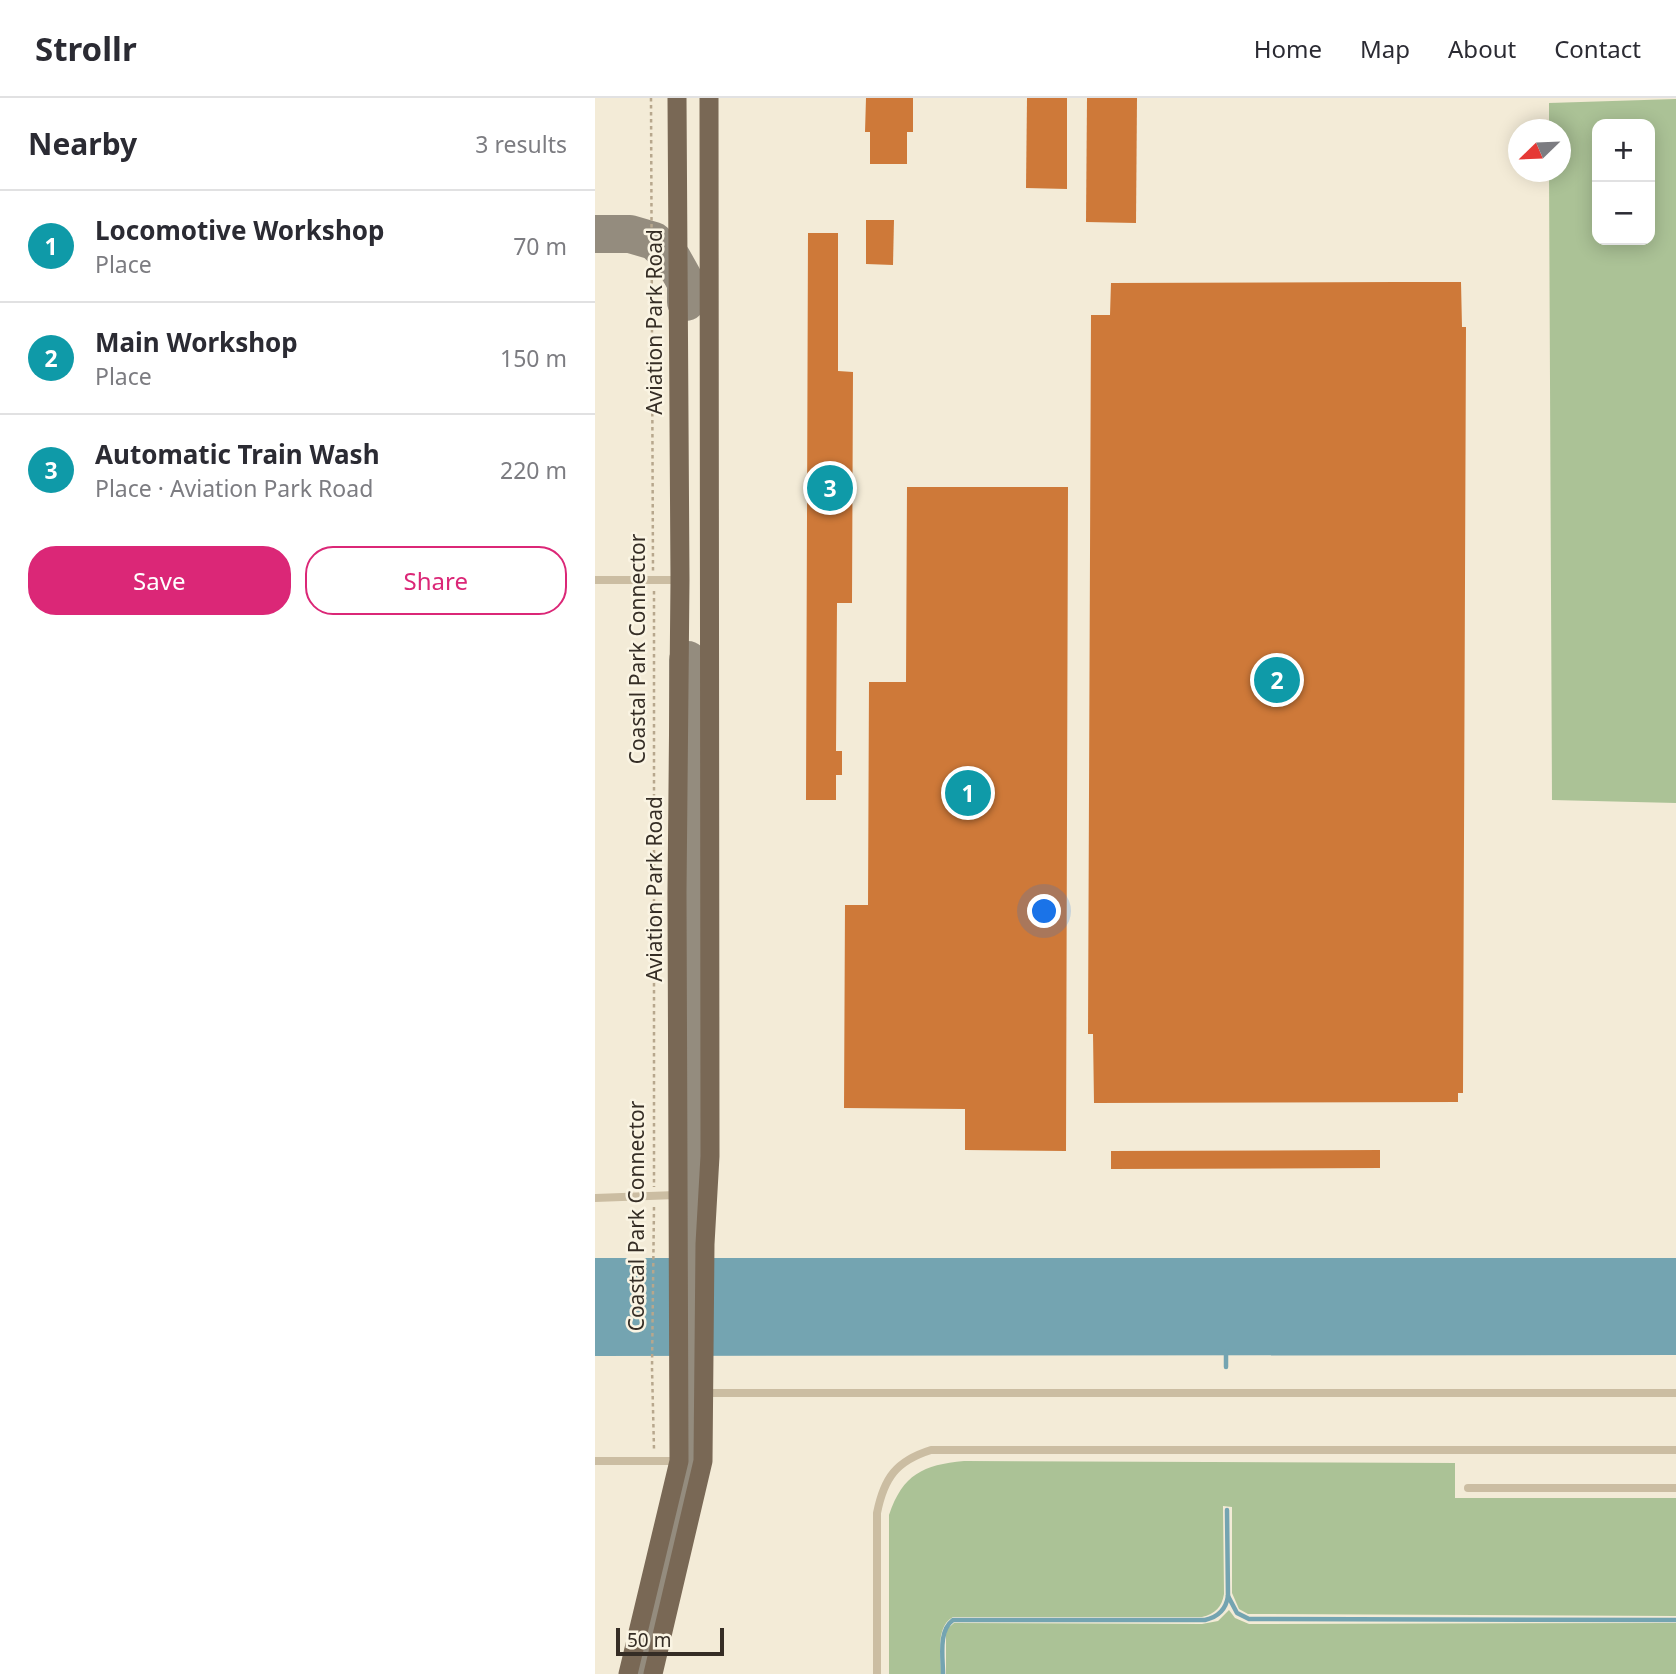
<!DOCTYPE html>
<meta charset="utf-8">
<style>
body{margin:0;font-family:"Noto Sans",sans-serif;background:#f2f2f3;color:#2b2b33}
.controls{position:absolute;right:21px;top:21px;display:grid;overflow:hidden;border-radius:14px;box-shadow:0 4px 18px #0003}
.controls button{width:63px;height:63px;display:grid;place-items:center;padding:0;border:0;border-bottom:2px solid #e1e1e2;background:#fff;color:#2b2b33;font:35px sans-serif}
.compass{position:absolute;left:913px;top:21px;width:63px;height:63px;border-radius:50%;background:#fff;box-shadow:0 4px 18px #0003;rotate:247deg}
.scale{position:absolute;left:21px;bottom:18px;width:108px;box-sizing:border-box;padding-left:7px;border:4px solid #352d25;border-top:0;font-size:19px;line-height:24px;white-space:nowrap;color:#352d25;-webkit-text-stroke:5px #faf4e3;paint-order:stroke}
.you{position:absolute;left:450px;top:814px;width:24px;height:24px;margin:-18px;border:5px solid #fff;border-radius:50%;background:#1a73e8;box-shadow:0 0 0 10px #1a73e833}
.badge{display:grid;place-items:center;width:46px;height:46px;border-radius:50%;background:#db2777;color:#fff;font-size:23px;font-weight:700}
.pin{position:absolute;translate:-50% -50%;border:4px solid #fff;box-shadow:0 2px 7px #0006}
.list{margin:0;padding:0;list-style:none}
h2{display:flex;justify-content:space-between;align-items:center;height:91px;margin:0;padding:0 28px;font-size:30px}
h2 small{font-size:23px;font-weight:400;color:#7c7c81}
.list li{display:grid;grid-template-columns:46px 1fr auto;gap:21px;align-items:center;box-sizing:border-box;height:112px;padding:0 28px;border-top:2px solid #e1e1e2}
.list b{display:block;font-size:26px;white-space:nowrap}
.list p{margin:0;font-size:23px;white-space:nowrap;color:#7c7c81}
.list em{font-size:23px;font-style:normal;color:#7c7c81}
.actions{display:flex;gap:14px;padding:21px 28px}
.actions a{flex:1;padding:16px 0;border:2px solid #db2777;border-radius:28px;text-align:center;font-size:24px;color:#db2777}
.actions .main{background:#db2777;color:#fff}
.map{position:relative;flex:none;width:1081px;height:1576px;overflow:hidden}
header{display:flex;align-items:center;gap:42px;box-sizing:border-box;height:98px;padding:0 35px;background:#fff;border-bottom:2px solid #e1e1e2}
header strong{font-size:33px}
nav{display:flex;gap:38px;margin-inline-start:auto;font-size:24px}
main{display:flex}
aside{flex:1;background:#fff}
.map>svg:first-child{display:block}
</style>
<header>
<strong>Strollr</strong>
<nav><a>Home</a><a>Map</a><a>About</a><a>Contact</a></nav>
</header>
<main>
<aside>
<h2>Nearby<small>3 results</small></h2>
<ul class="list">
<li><span class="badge" style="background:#0f9aa8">1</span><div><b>Locomotive Workshop</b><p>Place</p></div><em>70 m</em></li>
<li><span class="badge" style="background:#0f9aa8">2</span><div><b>Main Workshop</b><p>Place</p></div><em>150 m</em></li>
<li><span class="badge" style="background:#0f9aa8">3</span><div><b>Automatic Train Wash</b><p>Place · Aviation Park Road</p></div><em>220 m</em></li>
</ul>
<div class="actions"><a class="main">Save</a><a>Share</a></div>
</aside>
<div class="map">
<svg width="1081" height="1576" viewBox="0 0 1081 1576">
<rect width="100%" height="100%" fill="#f3ebd7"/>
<g fill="#abc296" fill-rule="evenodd">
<path d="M1081,1V705L957,702L954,74H965V32L954,31V5ZM1002,26H1055V142H1002Z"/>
<path d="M369,1363L860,1365V1400H1081V1518L653,1516L644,1511L637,1495V1409L628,1408L629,1496C627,1509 620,1516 607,1519H358C340,1529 346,1557 346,1576H294V1417C308,1376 328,1367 369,1363Z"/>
<path d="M634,1512L640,1520L654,1526L1081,1525V1576H351V1536L352,1531L359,1525L607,1526L623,1523Z"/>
</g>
<path fill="#74a4b1" d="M0,1160H1081V1257L0,1258Z"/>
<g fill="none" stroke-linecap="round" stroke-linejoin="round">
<g stroke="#74a4b1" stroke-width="4.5">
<path d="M631,1253V1269"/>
<path d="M633,1498L642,1515L654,1521L1081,1522"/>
<path d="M348,1576C348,1559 343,1533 358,1522H610C623,1519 631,1512 633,1498L632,1412"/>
</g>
<g stroke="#948c7e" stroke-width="38">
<path d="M0,136H35L59,143L77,160L91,185V204"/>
<path d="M45,1576L95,1365L93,562"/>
</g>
</g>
<g fill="#ce7939">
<path d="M271,0H318V34H312V66H275V34H270Z"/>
<path d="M432,0H472V91L431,90Z"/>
<path d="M492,0H542L541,125L491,124Z"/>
<path d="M271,122H299L298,167L271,166Z"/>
<path d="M213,135H243V273L258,274L257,505H242L241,653H247V677H241V702H211Z"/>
<path d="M802,184H866L867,229H871L868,995H863V1004L499,1005L498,936H493L496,217H515L516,185Z"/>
<path d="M312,389H473L471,1053L370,1052V1011L249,1010L250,807H273L274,584H311Z"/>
<path d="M785,1052V1070L516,1071V1053Z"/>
</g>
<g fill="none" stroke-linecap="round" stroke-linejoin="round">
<g stroke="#b7a78d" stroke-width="2.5" stroke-dasharray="3.5 3.5" stroke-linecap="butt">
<path d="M56,0L58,473"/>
<path d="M59,493V1089"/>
<path d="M59,1109L57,1270L59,1351"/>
</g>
<g stroke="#cbbda2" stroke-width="8">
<path d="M0,482H85"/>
<path d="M0,1100L81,1097"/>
<path d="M109,1295H1081"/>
<path d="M0,1363H84"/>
<path d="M873,1390H1081"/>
<path d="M282,1576V1415C289,1380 301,1363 336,1352H1081"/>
</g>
<g stroke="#796855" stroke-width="19">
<path d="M33,1576L84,1363L82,794L85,482L82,0"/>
<path d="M58,1576L108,1363L110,1146L115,1058L114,0"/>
</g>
</g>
<g text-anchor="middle" stroke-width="5" stroke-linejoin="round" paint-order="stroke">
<g font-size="21" fill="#352d25" stroke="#faf4e3">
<text transform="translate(60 224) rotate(-90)" y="7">Aviation Park Road</text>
<text transform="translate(43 551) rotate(-90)" y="7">Coastal Park Connector</text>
<text transform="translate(60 791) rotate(-90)" y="7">Aviation Park Road</text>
<text transform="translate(42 1118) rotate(-90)" y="7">Coastal Park Connector</text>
</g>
</g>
</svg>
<div class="controls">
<button>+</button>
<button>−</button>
</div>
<svg class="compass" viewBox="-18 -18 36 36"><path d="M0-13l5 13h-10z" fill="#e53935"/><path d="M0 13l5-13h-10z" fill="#7c7c81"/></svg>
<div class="scale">50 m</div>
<div class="you"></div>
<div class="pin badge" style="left:373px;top:695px;background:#0f9aa8">1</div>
<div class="pin badge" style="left:682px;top:582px;background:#0f9aa8">2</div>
<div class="pin badge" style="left:235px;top:390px;background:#0f9aa8">3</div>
</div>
</main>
